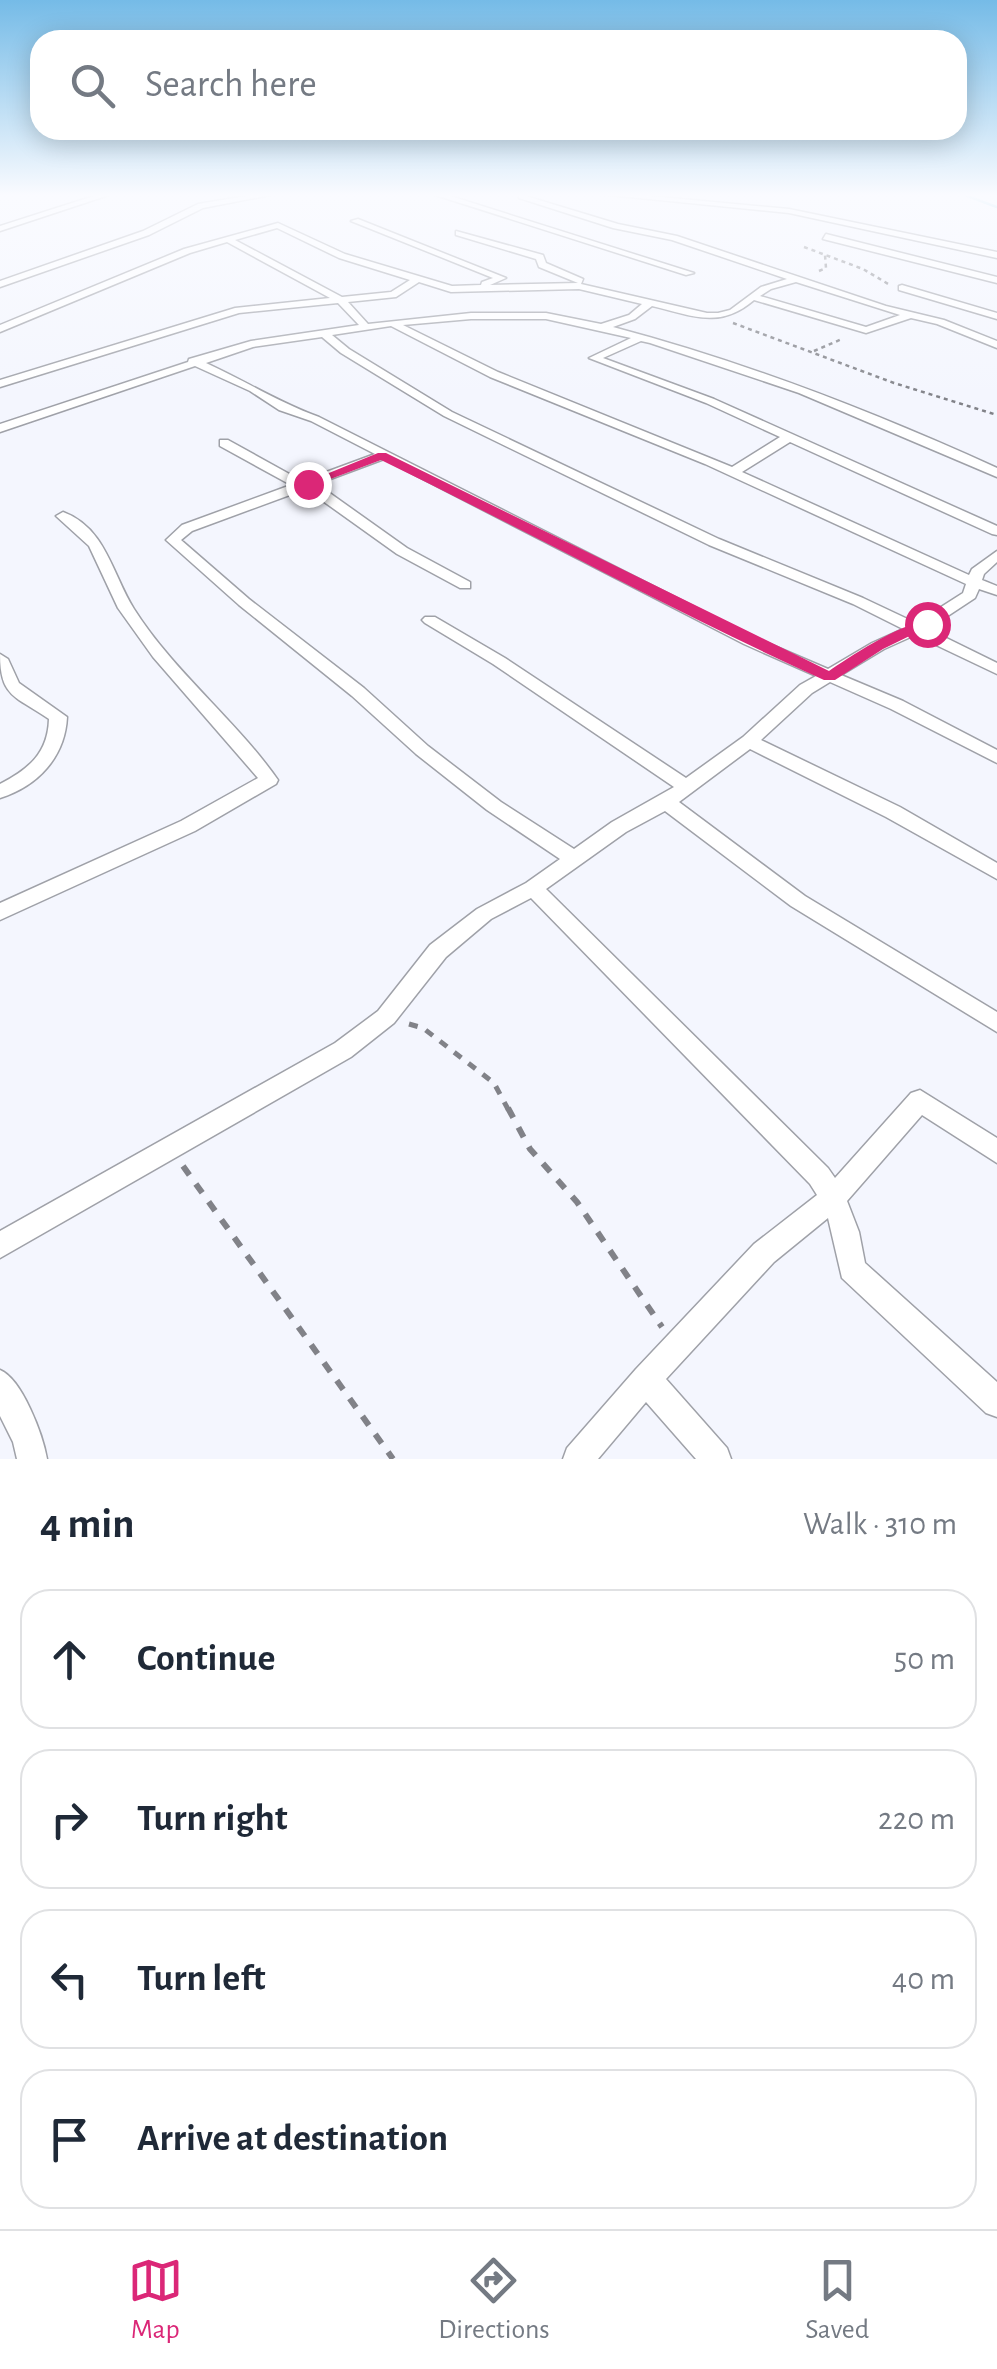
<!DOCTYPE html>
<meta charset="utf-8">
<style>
body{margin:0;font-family:"Alegreya Sans",sans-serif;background:#f2f2f3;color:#1f2937}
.stop{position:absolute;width:30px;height:30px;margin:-22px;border:8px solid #db2777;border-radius:50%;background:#fff}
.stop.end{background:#db2777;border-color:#fff;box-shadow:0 2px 10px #0008}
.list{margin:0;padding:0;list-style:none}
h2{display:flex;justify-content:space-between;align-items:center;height:130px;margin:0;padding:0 40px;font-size:42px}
h2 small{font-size:32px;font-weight:400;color:#747a83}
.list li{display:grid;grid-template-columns:65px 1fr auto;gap:30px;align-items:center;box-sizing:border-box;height:140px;margin:0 20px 20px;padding:0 20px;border:2px solid #e0e1e3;border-radius:30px}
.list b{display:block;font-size:38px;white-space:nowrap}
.list em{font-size:32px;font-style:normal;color:#747a83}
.icon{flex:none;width:55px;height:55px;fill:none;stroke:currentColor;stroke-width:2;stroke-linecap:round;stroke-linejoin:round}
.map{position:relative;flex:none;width:997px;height:1459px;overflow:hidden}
.search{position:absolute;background:#fff;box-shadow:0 5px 25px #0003;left:30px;right:30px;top:30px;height:110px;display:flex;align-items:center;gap:25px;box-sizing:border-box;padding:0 35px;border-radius:30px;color:#747a83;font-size:38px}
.sheet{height:770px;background:#fff}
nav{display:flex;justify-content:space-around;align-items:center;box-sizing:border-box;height:140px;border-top:2px solid #e0e1e3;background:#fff;font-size:28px;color:#747a83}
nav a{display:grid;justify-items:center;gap:5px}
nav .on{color:#db2777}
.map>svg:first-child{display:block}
</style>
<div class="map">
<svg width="997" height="1459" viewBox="0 0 997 1459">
<rect width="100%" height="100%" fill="#f4f6fe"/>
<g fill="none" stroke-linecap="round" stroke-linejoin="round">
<path stroke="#69c5e5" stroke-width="2.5" d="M962,194L997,207"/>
<g stroke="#9fa1a8" stroke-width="3">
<g id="minor">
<path d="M100,194H112L0,231V226Z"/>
<path d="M258,194H276L203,208L149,235L0,287V281L143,231L198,204Z"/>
<path d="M432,194H444L694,273L686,275Z"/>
<path d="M519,194L618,224L677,236L886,306L944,320L997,341V348L937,324L911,318L866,333L754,300C719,330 691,315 652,306L635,319L613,327C745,362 872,411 997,468V477L799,393L650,343L641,341L603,358L714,399L997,526V535L992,534L790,442L742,472L969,575L972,569L997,551V562L984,574L982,580L997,586V595L979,589L975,598L928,629L997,663V674L915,635L884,649L841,675L903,701L997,750V763L891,709L830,682L812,693L761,740L900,807L997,863V879L886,817L750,749L679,802L805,896L997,1012V1032L791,906L665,811L626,832L546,889L828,1168L835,1178L911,1093L920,1090L997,1138V1163L922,1115L847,1201L859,1232L865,1263L997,1382V1417L986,1413L842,1278L828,1218L774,1262L666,1379L727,1448L731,1459H696L646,1402L598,1459H563L567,1448L636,1369L754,1244L817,1195L810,1184L531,898L491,919L446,957L394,1023L351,1057L0,1258V1231L335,1043L378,1011L430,945L477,909L526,883L560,859L487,810L416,754L352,696L239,605L166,540L182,525L291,485L220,446V440H228L302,481L375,454L311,421L279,410L250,391L195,366L0,432V424L188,362L189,359L251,341L359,325L338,303L239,313L0,387V380L235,308L330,298L227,242L190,253L0,332V325L184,249L278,223L345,254L452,286L481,285L482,282L493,278L351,221L358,219L506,278L490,285L578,283L539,267L536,259L456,235V231L543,255L546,263L583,279L581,284L707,313H718L730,310L761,287L787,279L672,240L613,228L519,198ZM277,228L339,258L410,280L391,292L342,297L235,240ZM419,282L451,292L579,289L642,304L629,315L601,324L546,313H471L368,324L348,302L396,297ZM796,282L900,315L866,327L760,296L771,289ZM471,319H546L631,338L589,358L706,403L780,437L732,467L498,372L403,325ZM391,326L490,377L705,464L966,584L963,593L916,623L863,598L719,539L452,412L349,349L332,335ZM322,337L341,353L444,416L709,545L853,604L903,629L872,643L828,669L756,638L319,417C279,403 244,380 206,363L253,347ZM384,459L744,644L816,676L800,685L743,737L686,778L505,658L435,617H425L422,620L425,623L493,664L674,787L612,822L574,849L501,802L428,746L364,688L249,599L181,540L192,531L306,489L397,554L460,588H470V582L407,548L317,484Z"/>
<path d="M599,194H629L789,209L997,252V258L789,213Z"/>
<path d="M826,234L997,277V283L823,239Z"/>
<path d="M902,285L997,313V319L899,290V286Z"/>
<path d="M63,512C106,528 112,574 134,609C174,672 235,719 278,780L276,784L195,831L0,920V903L181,821L258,778L153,657L118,608L89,546L56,516Z"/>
<path d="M0,654L8,659L19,683L67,717C65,757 38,786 0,798V784C29,769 48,753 49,719C16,696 0,698 0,654Z"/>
<path d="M0,1370C22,1379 43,1435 47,1459H17L13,1442L0,1416Z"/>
</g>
</g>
<g stroke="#818288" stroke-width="2.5" stroke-dasharray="4 4" stroke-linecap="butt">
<path d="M804,247L863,269L890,285"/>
<path d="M819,271L826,268L825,255"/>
<path d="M733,323L894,383L997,415"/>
<path d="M814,351L842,339"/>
</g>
<path stroke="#818288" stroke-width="5" stroke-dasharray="9 9" stroke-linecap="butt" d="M409,1024L423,1028L494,1083L509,1111"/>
<g stroke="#818288" stroke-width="6" stroke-dasharray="11 11" stroke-linecap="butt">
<path d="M508,1108L530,1149L577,1202L662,1327"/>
<path d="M183,1166L393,1459"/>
</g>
<use href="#minor" fill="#fff" fill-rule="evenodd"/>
</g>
<linearGradient id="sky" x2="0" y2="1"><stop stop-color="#75bbe7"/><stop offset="0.49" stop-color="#fafbff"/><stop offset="1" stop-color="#fafbff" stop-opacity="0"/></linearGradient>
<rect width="997" height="398" fill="url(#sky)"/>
<path fill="#db2777" d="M378,453H386L829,671C848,658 916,612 934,624L883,649L835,680H824C674,612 529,532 381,460L312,486L302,484Z"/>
</svg>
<div class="stop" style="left:927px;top:624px"></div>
<div class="stop end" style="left:308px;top:484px"></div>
<div class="search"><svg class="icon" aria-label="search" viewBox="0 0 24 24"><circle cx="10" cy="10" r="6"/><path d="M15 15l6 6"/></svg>Search here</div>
</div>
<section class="sheet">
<h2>4 min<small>Walk · 310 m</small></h2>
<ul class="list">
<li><svg class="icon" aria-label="ahead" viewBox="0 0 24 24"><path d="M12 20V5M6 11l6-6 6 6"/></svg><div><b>Continue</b></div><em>50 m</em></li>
<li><svg class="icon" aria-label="right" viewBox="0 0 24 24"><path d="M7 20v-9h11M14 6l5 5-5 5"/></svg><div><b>Turn right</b></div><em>220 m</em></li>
<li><svg class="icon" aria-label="left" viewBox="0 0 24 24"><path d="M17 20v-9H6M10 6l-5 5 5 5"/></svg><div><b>Turn left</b></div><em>40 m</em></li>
<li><svg class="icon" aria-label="arrive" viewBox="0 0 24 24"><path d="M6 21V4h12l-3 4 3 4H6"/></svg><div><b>Arrive at destination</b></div></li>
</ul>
</section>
<nav>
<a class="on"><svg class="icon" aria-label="map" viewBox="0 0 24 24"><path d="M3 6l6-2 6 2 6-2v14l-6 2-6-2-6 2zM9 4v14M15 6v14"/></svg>Map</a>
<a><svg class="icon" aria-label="directions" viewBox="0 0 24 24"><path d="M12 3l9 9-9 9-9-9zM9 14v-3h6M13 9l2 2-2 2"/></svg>Directions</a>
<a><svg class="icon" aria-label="saved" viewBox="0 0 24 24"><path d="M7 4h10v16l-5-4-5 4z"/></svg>Saved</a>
</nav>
